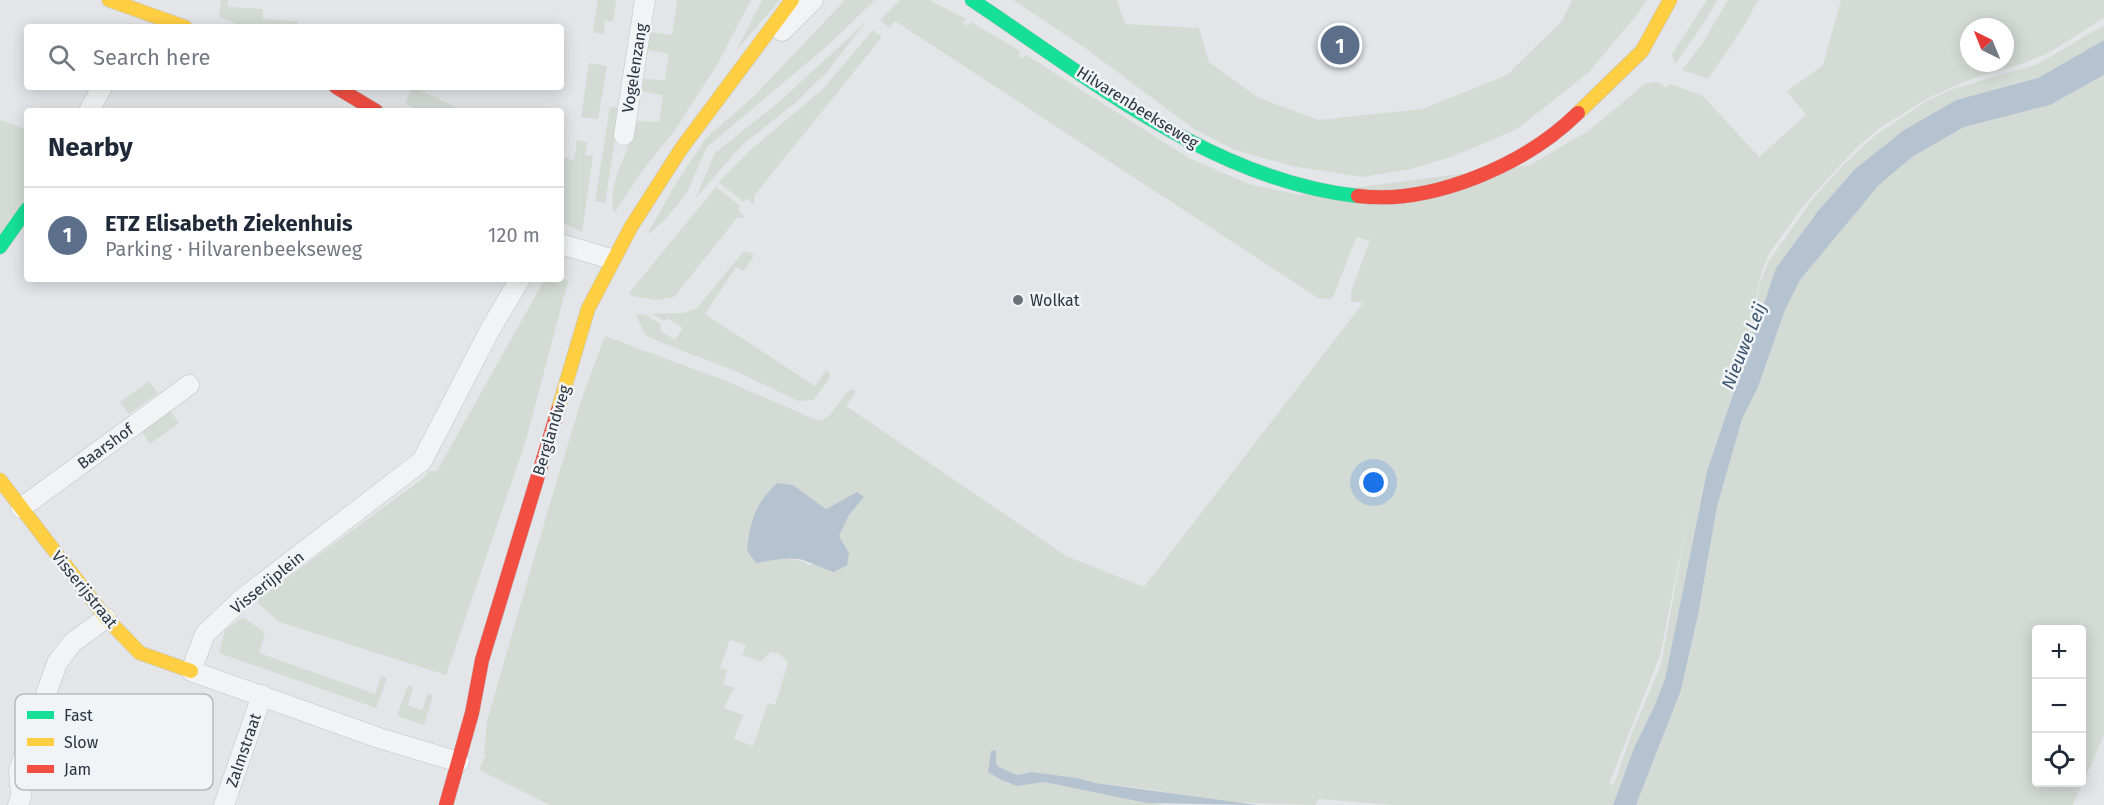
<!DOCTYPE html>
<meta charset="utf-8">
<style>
body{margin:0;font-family:"Fira Sans",sans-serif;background:#f6f6f7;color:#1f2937}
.controls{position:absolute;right:18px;bottom:18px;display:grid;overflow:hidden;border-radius:6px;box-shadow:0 3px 15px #0003}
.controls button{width:54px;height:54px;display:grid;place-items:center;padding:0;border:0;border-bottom:2px solid #e0e1e3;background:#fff;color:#1f2937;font:30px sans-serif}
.compass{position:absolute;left:1960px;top:18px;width:54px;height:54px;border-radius:50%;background:#fff;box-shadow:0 3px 15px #0003;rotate:317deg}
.you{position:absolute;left:1374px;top:483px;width:21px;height:21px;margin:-15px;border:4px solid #fff;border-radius:50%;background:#1a73e8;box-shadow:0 0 0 9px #1a73e833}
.badge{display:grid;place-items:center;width:39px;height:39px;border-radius:50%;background:#b45309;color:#fff;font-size:20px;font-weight:700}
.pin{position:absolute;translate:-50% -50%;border:3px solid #fff;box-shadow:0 2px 6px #0006}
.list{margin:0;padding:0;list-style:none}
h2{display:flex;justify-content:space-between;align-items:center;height:78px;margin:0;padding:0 24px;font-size:26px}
h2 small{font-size:20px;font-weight:400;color:#747a83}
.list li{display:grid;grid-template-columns:39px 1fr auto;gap:18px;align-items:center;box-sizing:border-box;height:96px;padding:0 24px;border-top:2px solid #e0e1e3}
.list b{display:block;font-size:22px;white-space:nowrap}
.list p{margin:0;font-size:20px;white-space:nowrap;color:#747a83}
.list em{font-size:20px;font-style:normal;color:#747a83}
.icon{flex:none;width:33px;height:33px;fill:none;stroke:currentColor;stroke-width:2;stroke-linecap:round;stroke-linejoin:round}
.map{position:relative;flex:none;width:2104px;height:805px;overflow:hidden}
.search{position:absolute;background:#fff;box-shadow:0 3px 15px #0003;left:24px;top:24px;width:540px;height:66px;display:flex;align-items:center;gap:15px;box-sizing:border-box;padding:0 21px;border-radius:6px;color:#747a83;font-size:22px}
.panel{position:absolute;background:#fff;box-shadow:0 3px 15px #0003;left:24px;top:108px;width:540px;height:174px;border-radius:6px}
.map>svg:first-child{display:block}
</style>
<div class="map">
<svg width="2104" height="805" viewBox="0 0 2104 805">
<rect width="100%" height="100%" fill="#e3e5e8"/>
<g fill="#d4dbd4" fill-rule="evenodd">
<path d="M221,0H228V7L263,9V19L298,21L297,27H246L219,17Z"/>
<path d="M598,0H616L613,21H605L604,34L593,32Z"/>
<path d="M677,0H751L718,63L675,130L642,171L614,213C606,183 631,150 636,121L659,122L663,95L641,91L642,79L665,80L669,54L647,50L650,32L672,35Z"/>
<path d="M762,0H780L736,51Z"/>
<path d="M845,0H875L827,46L706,148L688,191L666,219L647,235L676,183L706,138L753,97Z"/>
<path d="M900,0H929L966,19L963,23L968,26L971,22L1020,51L1018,56L1022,59L1026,55L1189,158L1249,184L1299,195L1530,165L1588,131L1646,83L1659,82L1666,88L1670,84L1702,95L1759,157L1806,115L1787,91L1823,65L1841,0H2104V18L2050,52L2025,63L1976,77L1930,97L1881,127L1856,148L1804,205L1770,252L1761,274L1750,325L1734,372L1751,330L1760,283L1769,261L1812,200L1843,165L1877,134L1927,101L1953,89L2038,64L2104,25V40L2038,78L1956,100L1904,130L1855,169L1818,211L1776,268L1707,471L1665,679L1654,707L1634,748L1613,805H1394L1319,799L1315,805L1224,802L1147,789L1096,783L1077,778L1027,772L1017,775L999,767L996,763V750L993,776L1009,784L1044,782L1164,805H550L479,770L486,755L484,754L487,721L550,503L582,398L605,336L726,381L819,421C836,416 838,397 852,389L856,392L846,406L1066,556L1144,587L1363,303L1351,301V292L1371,237L1369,241L1357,237L1359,231L1332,299L1318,298L895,21L889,28L880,20ZM1969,27H2005V63H1969ZM802,491L826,509L857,492L863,497L849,515L839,536L849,553L809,565C793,554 774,560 756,563ZM1689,511L1661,665L1630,738L1614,785L1609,784L1660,655ZM730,640L746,645L742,655L760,662L771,652L779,653L788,663L775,705L768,703L753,746L734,739L743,715L724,708L734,688L723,684L727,670L720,668Z"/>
<path d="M1013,0H1117L1125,24L1199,28L1209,62L1257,97L1318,120L1422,109L1507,75L1562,21L1572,0H1646L1640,11L1588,73L1517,129L1454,156L1411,169L1362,177L1292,166L1235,150L1194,129L1085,48Z"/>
<path d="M1707,0H1717L1702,26L1675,64L1672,54Z"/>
<path d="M1728,0H1758L1744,26L1708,79L1682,70L1702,44Z"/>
<path d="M866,22L826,73L795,103L741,146L695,199L715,153L780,101Z"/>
<path d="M873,30L882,37L754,196V205L747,198L743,202L719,182L748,152L823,89Z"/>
<path d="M589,63L607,66L598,119L581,117Z"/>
<path d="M2104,75V735L2073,805H1636L1681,690L1698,615L1717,507L1742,419L1758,387L1785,310L1800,280L1879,185L1912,157L1964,127L2050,105ZM2036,630H2082V782H2036Z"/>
<path d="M413,87L464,111H417L405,103Z"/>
<path d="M610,107L620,108L605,203L595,201Z"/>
<path d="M0,120L27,130V195L0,233Z"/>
<path d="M577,140L587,142L585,155L593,156L582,232L561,222V155L574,161Z"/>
<path d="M716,187L740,206L738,210L745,217L737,218L674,297L657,300L632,296L629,293Z"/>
<path d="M743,252H749L754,255L744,271L736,267L705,314L815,386L826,370L830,373L829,380L813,400L798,401L733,370L667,345L645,335L636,315L644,314L662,325L659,330L675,340L683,328L667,318L665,321L651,314L684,313L697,308Z"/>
<path d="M561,278L568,281L526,440L446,675L279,622L256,601L425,477L428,471H437L545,279Z"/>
<path d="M149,381L158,393L129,414L120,402Z"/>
<path d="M170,411L179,423L150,444L142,432Z"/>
<path d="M243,617L265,633L259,653L375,694L381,676L387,678L376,708L219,653L225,630Z"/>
<path d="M408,685L413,687L408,705L422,710L428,693L433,695L424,725L397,716Z"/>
</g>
<g fill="#b5c3d0">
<path d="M2104,40V75L2050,105L1964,127L1912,157L1879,185L1800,280L1785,310L1758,387L1742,419L1717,507L1698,615L1681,690L1636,805H1613L1634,748L1654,707L1665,679L1707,471L1776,268L1818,211L1855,169L1904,130L1956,100L2038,78Z"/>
<path d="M777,483L793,485L826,509L857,492L864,497L849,515L839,536L849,553L847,565L834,572C823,569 809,561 799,559C784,557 770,561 756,563L747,551C750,521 755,504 777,483Z"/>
<path d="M996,750V763L999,767L1017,775L1031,772L1077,778L1096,783L1257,805L1147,803L1044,782L1017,786L1001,780L988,772L991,751Z"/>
</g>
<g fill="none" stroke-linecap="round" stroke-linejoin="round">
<g stroke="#c2c3c6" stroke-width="21">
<g id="street">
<path d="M782,31L813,0"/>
<path d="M89,111L102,87"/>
<path d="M624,135L645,0"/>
<path d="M561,244L611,259"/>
<path d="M21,508L189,385"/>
<path d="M459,762L379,738L191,671L205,634L243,598L422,461L491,328L520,279"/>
<path d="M18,805L21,796L19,770L57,663L72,643L106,618"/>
<path d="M224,805L262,695"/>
</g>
</g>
<g stroke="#c2c3c6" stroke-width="15">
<g id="fast">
<path d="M972,0C1091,79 1212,180 1358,196"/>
<path d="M0,247L27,209"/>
</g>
</g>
<g stroke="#c2c3c6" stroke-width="15">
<g id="slow">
<path d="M109,0L185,27"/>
<path d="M1578,113L1642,51L1670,0"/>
<path d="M558,410L588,309L631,227L681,149L792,0"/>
<path d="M0,480L106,618L140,653L191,671"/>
</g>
</g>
<g stroke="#c2c3c6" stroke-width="15">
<g id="jam">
<path d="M336,87L376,111"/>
<path d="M1358,196C1432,205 1525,165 1578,113"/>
<path d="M446,805L472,713L482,660L558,410"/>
</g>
</g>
<use href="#street" stroke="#f2f3f5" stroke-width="20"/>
<use href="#fast" stroke="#16e098" stroke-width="14"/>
<use href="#slow" stroke="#ffcf43" stroke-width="14"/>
<use href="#jam" stroke="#f24e42" stroke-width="14"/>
</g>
<circle fill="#6c727a" stroke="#f1f4f6" stroke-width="2" cx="1018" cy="300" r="6"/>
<g text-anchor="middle" stroke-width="5" stroke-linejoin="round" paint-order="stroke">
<g font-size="16" fill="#2c343f" stroke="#f1f4f6">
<text transform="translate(634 68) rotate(-81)" y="6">Vogelenzang</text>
<text transform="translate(1138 107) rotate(32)" y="6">Hilvarenbeekseweg</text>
<text transform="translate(551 430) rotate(-73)" y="6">Berglandweg</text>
<text transform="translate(105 446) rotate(-36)" y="6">Baarshof</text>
<text transform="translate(267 582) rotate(-39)" y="6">Visserijplein</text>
<text transform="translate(85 589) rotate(51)" y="6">Visserijstraat</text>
<text transform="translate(243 750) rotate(-71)" y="6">Zalmstraat</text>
</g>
<g font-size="16" fill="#2c343f" stroke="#f1f4f6" text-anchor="start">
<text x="1030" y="306">Wolkat</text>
</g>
<g font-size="18" font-style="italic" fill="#3a546f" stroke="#f1f4f6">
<text transform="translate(1744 346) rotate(-68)" y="6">Nieuwe Leij</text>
</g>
</g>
<rect x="15" y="694" width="198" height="96" rx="9" fill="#f1f4f6" stroke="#b6babf" stroke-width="1.5"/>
<rect x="27" y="711" width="27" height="8" fill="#16e098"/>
<rect x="27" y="738" width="27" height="8" fill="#ffcf43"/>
<rect x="27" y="765" width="27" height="8" fill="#f24e42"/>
<g font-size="16" fill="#2c343f">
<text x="64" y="721">Fast</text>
<text x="64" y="748">Slow</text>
<text x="64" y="775">Jam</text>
</g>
</svg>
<div class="controls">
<button>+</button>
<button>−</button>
<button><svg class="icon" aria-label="locate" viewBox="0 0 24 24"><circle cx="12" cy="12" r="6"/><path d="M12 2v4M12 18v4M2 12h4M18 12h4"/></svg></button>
</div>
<svg class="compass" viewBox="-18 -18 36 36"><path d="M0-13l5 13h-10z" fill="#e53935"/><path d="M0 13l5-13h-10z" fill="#747a83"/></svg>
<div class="you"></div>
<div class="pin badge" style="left:1340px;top:45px;background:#5c6f8a">1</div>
<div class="search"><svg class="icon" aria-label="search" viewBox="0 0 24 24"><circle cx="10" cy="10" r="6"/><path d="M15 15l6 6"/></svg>Search here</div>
<section class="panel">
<h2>Nearby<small></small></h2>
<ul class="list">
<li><span class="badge" style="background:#5c6f8a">1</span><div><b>ETZ Elisabeth Ziekenhuis</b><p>Parking · Hilvarenbeekseweg</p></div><em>120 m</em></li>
</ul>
</section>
</div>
